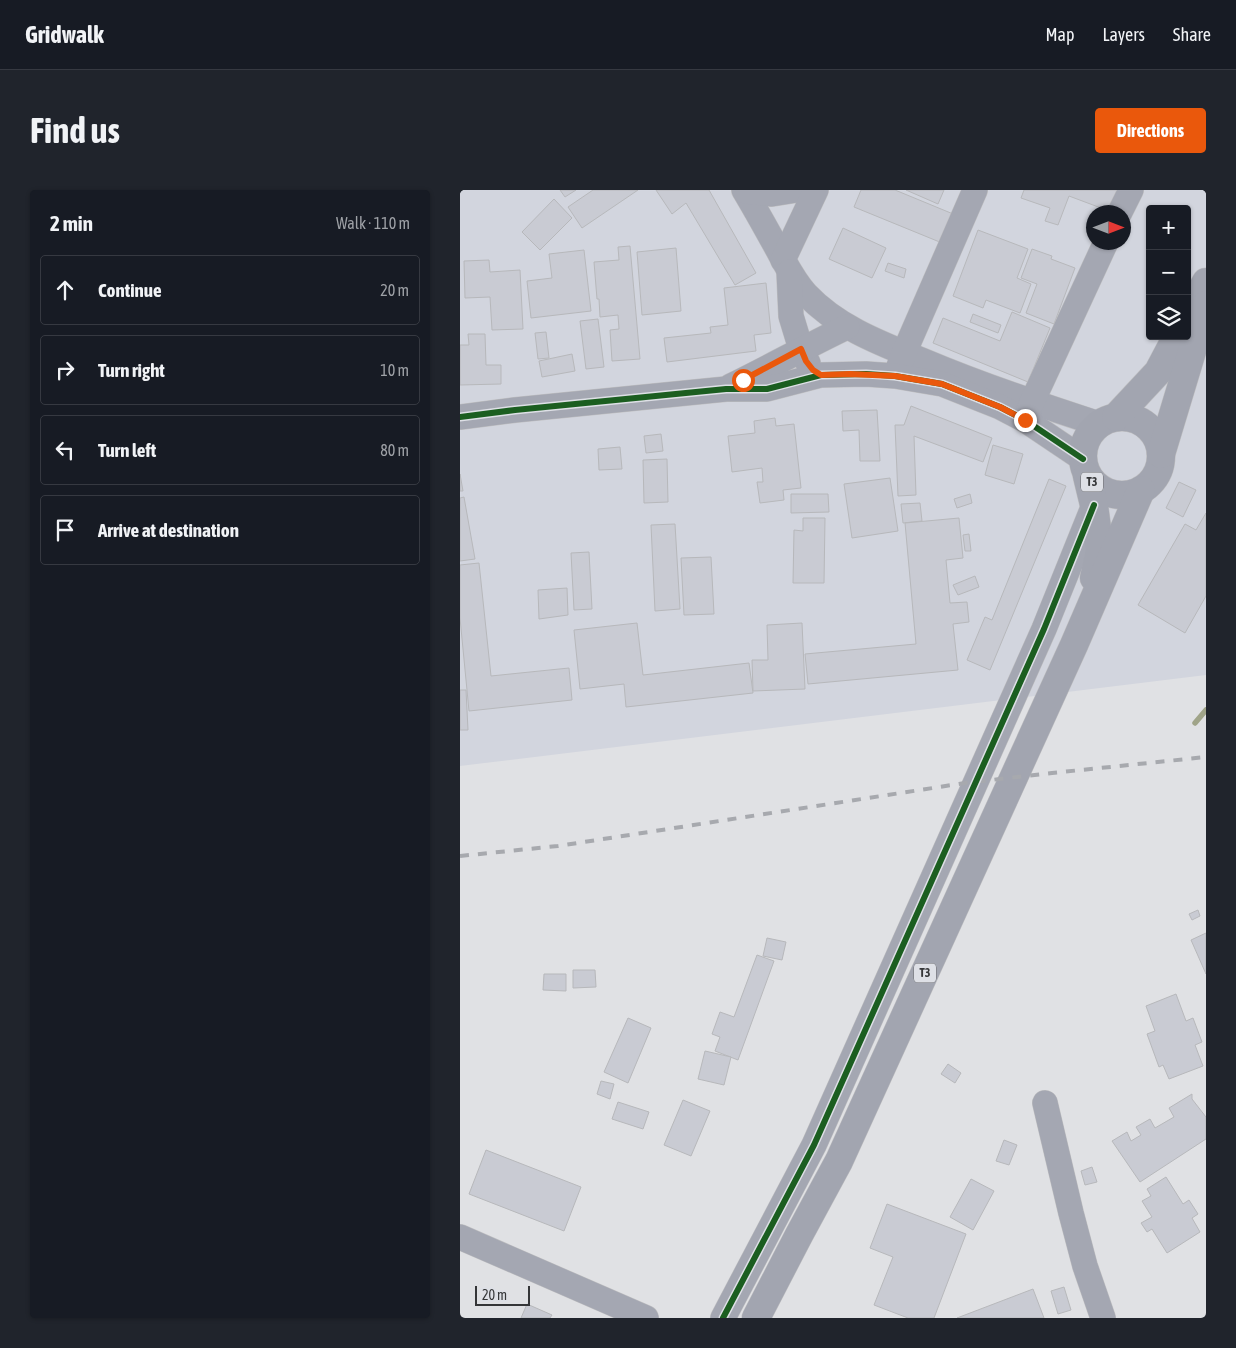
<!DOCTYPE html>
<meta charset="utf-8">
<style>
body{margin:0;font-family:"Asap Condensed",sans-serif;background:#20242c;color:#f1f3f6}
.controls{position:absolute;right:15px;top:15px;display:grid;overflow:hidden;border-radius:5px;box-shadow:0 1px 4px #0004}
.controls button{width:45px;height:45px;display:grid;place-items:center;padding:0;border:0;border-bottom:1px solid #363941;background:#171b24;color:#f1f3f6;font:25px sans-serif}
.compass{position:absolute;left:626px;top:15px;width:45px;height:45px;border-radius:50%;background:#171b24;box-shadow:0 1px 4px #0004;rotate:90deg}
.scale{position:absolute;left:15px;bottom:12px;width:55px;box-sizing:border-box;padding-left:5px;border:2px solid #353638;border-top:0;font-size:14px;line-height:18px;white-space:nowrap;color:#353638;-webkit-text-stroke:4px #dee0e6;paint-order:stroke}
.stop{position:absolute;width:15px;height:15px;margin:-11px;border:4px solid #ea580c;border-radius:50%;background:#fff}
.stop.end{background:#ea580c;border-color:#fff;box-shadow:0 1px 5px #0008}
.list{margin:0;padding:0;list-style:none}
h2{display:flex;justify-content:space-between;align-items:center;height:65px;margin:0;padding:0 20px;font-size:21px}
h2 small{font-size:16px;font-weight:400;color:#9ea1a6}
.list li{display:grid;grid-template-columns:32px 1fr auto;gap:15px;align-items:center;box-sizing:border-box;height:70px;margin:0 10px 10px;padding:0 10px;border:1px solid #363941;border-radius:5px}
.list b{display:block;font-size:19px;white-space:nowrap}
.list em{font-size:16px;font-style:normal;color:#9ea1a6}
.icon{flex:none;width:28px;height:28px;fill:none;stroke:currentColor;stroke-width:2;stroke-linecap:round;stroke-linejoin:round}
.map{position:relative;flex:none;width:746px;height:1128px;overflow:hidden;border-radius:5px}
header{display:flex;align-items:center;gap:30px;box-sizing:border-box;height:70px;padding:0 25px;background:#171b24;border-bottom:1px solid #363941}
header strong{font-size:24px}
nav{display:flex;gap:28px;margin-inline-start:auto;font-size:18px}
.intro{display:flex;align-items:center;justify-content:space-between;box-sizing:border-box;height:120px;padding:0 30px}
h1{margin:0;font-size:35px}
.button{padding:12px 22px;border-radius:5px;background:#ea580c;color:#fff;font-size:18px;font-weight:700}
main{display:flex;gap:30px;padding:0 30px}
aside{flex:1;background:#171b24;border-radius:5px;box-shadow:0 1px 4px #0004}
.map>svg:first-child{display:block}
</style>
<header>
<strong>Gridwalk</strong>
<nav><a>Map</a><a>Layers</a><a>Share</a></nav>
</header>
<div class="intro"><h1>Find us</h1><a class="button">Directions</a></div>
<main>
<aside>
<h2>2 min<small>Walk · 110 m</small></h2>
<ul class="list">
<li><svg class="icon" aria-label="ahead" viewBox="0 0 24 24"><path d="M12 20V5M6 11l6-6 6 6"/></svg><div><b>Continue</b></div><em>20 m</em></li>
<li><svg class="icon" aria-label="right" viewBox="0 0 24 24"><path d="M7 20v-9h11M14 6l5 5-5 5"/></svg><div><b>Turn right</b></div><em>10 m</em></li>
<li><svg class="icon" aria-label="left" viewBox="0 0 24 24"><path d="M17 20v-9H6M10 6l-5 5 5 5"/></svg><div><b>Turn left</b></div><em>80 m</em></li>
<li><svg class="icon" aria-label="arrive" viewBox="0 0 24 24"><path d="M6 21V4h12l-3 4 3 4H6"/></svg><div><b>Arrive at destination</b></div></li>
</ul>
</aside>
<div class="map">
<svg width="746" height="1128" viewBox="0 0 746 1128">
<rect width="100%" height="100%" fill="#e0e1e4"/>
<path fill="#d2d5de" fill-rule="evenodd" d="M0,0H746V485L0,576ZM690,19H727V146H690ZM634,22H664V52H634Z"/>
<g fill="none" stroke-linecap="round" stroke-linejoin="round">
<path stroke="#a0a489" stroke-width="5.5" d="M735,533L746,520"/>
</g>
<g fill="#c9cbd3" stroke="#b7b8bb">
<path d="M100,0H116L105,7Z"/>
<path d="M133,0H178L122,38L108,17Z"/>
<path d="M196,0H249L296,83L275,95L226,13L212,24Z"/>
<path d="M401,0H435L498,26L487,55L394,17Z"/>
<path d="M446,0H484L478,14Z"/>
<path d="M564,0H657L649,21L609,6L598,35L585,31L590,18L561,8Z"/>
<path d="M94,9L112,28L80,60L62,42Z"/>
<path d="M383,38L426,58L412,88L369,69Z"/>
<path d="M518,40L568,59L557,88L571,94L560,123L526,110L523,118L493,106Z"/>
<path d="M170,56L180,169L152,171L150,140L159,139L158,125L140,127L139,109H137L134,72L159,70L158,57Z"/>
<path d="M216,58L221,121L182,125L177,62Z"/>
<path d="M572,59L592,66L591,69L615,78L594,134L566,123L577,94L561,88Z"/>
<path d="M124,60L131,121L71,128L67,91L92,88L89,64Z"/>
<path d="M29,70L30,82L60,80L63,139L32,140L30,107L5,108L4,71Z"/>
<path d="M428,73L446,79L444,88L425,81Z"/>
<path d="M306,93L311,143L294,145L296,161L207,172L204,148L251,143L250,137L268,135L264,98Z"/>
<path d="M552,122L590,138L568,192L473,153L483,128L540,151Z"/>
<path d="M513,124L541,135L538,143L510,132Z"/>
<path d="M138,129L144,177L126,179L120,131Z"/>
<path d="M86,142L89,168L78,169L75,143Z"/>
<path d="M8,144H25L26,175H41V194L0,195V155H9Z"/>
<path d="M112,164L115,181L82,187L79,171Z"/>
<path d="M451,216L532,248L523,272L454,246L456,305L438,306L435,235H444Z"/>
<path d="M417,220L420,271H400L399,240L383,241L382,221Z"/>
<path d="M315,228L316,236L334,234L341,298L323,300L324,310L300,313L297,292H303L302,278L272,282L268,246L295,243L294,231Z"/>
<path d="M201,244L203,261L186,263L184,246Z"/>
<path d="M533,255L563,264L554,294L525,285Z"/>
<path d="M160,257L162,279L139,280L138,259Z"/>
<path d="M207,269L208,312L184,313L183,270Z"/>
<path d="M0,284L3,301H0Z"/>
<path d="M430,288L438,341L392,348L384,294Z"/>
<path d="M589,289L606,296L530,480L507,470L525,427L532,430Z"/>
<path d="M719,292L736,300L723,327L706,318Z"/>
<path d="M331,304H368L369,322L331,323Z"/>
<path d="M510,304L512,313L497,318L494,309Z"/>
<path d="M4,307L15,369L0,371V308Z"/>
<path d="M460,313L462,331L443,333L441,314Z"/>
<path d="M746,323V406L725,443L678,415L725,334L736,340Z"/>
<path d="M343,328H365L364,393H333L334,340L343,341Z"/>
<path d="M499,328L503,368L486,370L490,413L507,412L509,432L493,434L498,480L348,494L345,464L456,454L445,333Z"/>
<path d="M215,334L220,419L195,421L191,335Z"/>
<path d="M509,344L511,361H505L503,345Z"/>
<path d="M129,362L132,419L114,420L111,363Z"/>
<path d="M251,367L254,424L224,425L221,368Z"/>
<path d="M19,373L31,486L109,478L112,510L9,521L0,428V375Z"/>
<path d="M515,386L519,397L498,405L493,395Z"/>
<path d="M107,398L108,425L79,429L78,400Z"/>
<path d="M177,433L183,485L289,473L293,503L166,517L164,494L120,499L114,440Z"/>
<path d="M342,433L345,499L293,501L292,470H308L307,435Z"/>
<path d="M0,500H6L8,540H0Z"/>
<path d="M738,720L740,726L732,730L729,724Z"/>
<path d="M746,743V784L731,750Z"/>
<path d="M307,748L326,752L322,770L303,766Z"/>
<path d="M297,765L314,771L278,870L255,861L260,847L252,844L260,822L274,827Z"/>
<path d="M113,780H135L136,797L113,798Z"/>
<path d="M84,784H106V801L83,800Z"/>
<path d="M716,804L726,831L733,828L742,852L735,855L743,876L709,889L703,875L699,877L687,844L695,841L686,816Z"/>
<path d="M168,828L191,838L168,893L144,882Z"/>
<path d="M245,861L271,867L264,895L238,889Z"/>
<path d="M488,874L501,883L495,893L481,884Z"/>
<path d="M141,891L154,894L150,909L137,904Z"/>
<path d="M732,904V909L746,927V949L680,992L652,951L667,942L671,951L681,945L676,937L690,929L695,938L714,927L709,918Z"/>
<path d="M223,910L250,921L231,966L204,955Z"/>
<path d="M158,912L189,922L183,939L152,929Z"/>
<path d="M544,950L557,955L549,975L536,971Z"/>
<path d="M26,960L121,997L104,1041L9,1004Z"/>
<path d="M632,977L637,992L625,995L621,981Z"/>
<path d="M706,987L723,1014L729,1010L738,1024L732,1028L740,1042L707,1063L692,1039L687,1042L681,1033L692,1027L682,1011L691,1006L687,999Z"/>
<path d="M511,989L534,1001L513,1040L490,1027Z"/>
<path d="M427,1014L506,1044L474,1128H448L414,1115L433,1067L410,1058Z"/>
<path d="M604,1097L611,1120L598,1124L591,1101Z"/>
<path d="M573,1099L584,1128H497Z"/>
<path d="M67,1114L92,1125L90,1128H61Z"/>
</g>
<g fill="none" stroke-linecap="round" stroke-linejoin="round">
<g stroke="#bfbfc1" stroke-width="26">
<g id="minor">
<path d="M284,0C296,20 307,40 318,60C326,75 334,91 346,104C378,138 422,154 464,171C521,195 580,215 639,234"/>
<path d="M285,1L312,4L337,0"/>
<path d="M660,22L671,0"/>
<path d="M323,70L356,0"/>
<path d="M329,82L331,126L341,159L348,173"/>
<path d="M438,179L444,163L515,0"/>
<path d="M271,196C310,177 347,156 387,137"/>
<path d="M0,227L55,220L266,199H307L361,185L406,184L435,186L482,194L540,217L565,230L623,269"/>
<path d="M566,227L572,212L646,52"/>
<path d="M585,913L611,1023L625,1076L643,1128"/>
<path d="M0,1047L186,1128"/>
<path d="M263,1128L354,955L584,439L634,315"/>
</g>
</g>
<g stroke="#bfbfc1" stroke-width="29">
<g id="highway">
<path d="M727,127L746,92"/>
<circle cx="662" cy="266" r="39"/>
<path d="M656,227L698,182L717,146"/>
<path d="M701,264L746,115"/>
<path d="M627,286L634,315L640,361L634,388"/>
<path d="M296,1128L339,1045L379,971L614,455L681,300"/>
</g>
</g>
<use href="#minor" stroke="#a4a7b2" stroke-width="25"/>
<use href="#highway" stroke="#a2a5b0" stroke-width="28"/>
<path stroke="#a7a9ae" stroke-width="4" stroke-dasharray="9 9" stroke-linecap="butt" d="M0,666L98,656L505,593L592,583L746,567"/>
<g stroke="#dee0e6" stroke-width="9">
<g id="cycleway">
<path d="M0,227L55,220L266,199H307L361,185L406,184L435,186L482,194L540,217L565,230L623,269"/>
<path d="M263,1128L354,955L584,439L634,315"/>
</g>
</g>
<use href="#cycleway" stroke="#1b5e20" stroke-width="6"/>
</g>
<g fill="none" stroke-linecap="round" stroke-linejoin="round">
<path stroke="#ea580c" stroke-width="6" d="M283,190L341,159L346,171L353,180L361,185L390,184L435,186L482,194L540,217L565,230"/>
</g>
<g text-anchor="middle" stroke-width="4" stroke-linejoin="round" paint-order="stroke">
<g fill="#dee0e6" stroke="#68696c" stroke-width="1">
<rect x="621" y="282.5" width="22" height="19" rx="4"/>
<rect x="454" y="773.5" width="22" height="19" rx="4"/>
</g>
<g font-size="12" font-weight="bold" fill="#353638">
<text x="632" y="296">T3</text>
<text x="465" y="787">T3</text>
</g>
</g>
</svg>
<div class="controls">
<button>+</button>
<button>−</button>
<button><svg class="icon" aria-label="layers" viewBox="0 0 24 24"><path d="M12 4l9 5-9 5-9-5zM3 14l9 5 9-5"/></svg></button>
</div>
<svg class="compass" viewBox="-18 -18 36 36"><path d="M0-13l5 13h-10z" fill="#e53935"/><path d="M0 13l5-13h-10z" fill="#9ea1a6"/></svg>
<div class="scale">20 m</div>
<div class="stop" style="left:283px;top:190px"></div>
<div class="stop end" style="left:565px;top:230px"></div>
</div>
</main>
